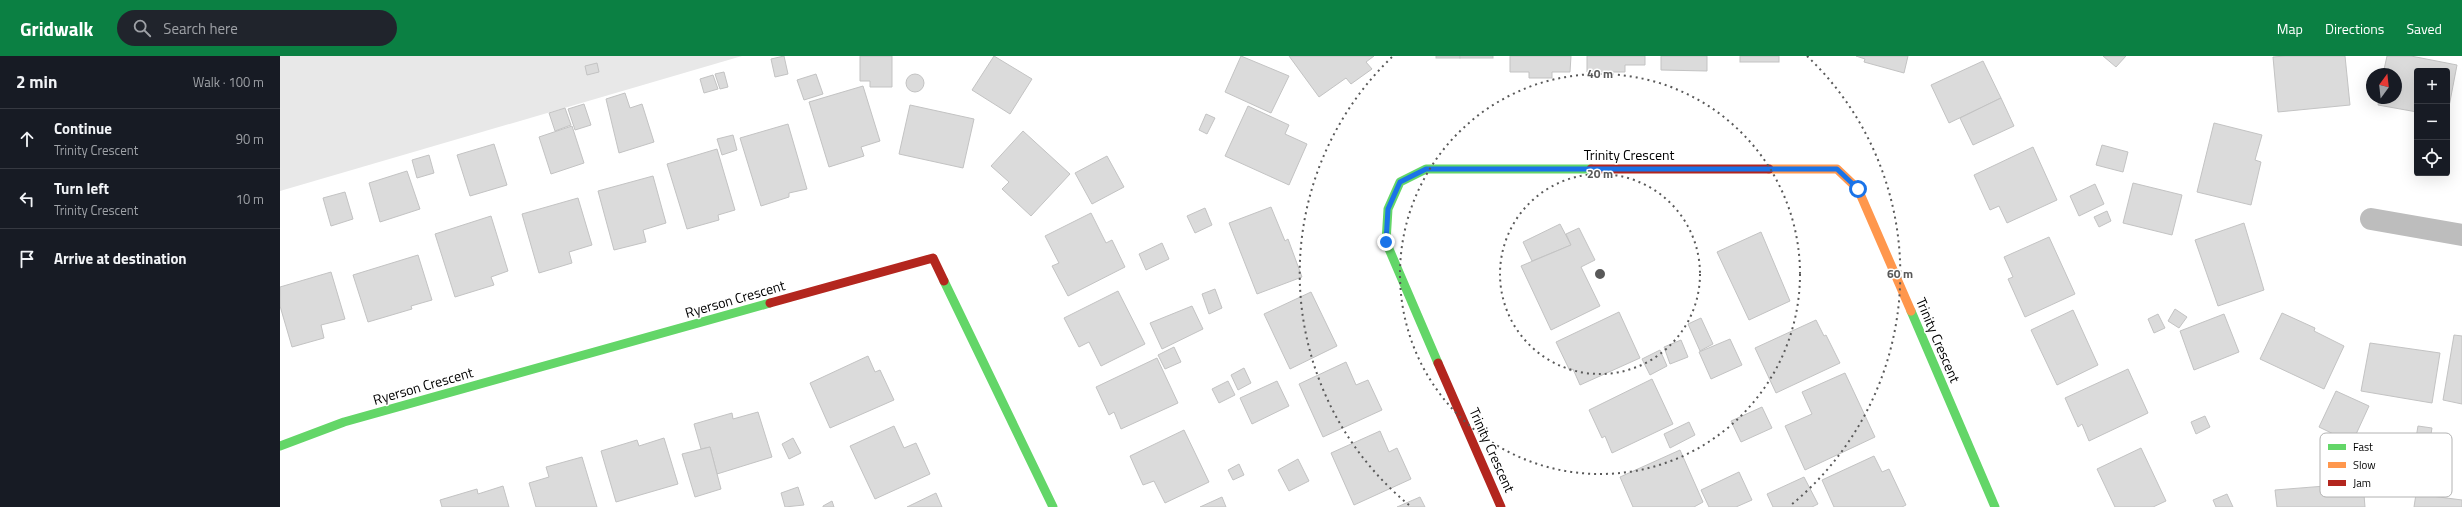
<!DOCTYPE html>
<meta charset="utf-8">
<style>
body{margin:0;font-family:"Titillium Web",sans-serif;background:#20242c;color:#f1f3f6}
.controls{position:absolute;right:12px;top:12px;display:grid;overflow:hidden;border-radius:4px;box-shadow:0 4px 16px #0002}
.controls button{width:36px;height:36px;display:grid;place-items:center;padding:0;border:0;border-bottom:1px solid #363941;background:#171b24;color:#f1f3f6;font:20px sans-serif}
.compass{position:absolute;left:2086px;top:12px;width:36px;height:36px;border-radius:50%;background:#171b24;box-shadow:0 4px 16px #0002;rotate:15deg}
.stop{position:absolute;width:12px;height:12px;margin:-9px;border:3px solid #1a73e8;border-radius:50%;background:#fff}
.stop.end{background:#1a73e8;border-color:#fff;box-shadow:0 1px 4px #0008}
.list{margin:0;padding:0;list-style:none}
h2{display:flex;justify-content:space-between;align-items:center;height:52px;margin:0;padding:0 16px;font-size:17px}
h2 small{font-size:13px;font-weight:400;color:#9ea1a6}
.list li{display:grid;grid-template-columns:26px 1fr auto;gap:12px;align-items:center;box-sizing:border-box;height:60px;padding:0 16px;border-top:1px solid #363941}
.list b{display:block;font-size:15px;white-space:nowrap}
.list p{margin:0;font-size:13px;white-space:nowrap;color:#9ea1a6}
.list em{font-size:13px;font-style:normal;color:#9ea1a6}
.icon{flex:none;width:22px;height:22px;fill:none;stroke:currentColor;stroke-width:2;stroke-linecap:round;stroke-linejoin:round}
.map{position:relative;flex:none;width:2182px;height:451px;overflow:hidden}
header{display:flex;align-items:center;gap:24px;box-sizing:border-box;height:56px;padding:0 20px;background:#0b8043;color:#fff}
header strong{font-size:19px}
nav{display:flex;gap:22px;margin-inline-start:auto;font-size:14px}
.search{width:280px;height:36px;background:#20242c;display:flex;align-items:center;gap:10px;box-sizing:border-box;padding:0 14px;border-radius:22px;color:#9ea1a6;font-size:15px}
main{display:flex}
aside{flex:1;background:#171b24}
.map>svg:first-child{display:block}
</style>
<header>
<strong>Gridwalk</strong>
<div class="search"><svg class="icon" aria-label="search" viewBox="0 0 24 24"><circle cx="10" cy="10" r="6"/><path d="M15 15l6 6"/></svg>Search here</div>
<nav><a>Map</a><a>Directions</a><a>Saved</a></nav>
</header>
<main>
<aside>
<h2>2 min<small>Walk · 100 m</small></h2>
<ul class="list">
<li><svg class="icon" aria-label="ahead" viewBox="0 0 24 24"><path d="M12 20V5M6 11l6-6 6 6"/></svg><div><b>Continue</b><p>Trinity Crescent</p></div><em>90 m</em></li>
<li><svg class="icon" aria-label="left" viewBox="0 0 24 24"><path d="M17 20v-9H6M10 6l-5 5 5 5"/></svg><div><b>Turn left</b><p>Trinity Crescent</p></div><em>10 m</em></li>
<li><svg class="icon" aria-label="arrive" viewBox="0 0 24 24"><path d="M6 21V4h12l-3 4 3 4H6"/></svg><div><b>Arrive at destination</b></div></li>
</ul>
</aside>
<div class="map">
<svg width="2182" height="451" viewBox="0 0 2182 451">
<rect width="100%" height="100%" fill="#fff"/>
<path fill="#e8e8e8" d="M0,0H462L0,135Z"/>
<g fill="#dbdbdb" stroke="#c3c3c3">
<path d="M504,0L508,18L495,21L491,3Z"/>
<path d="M580,0H612V31H590V25H580Z"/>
<path d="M714,0L752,23L730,58L692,34Z"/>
<path d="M961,0L1009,20L991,57L945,36Z"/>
<path d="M1009,0H1094L1086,6L1092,13L1071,28L1066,22L1039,41Z"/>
<rect x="1156" y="0" width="24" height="2"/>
<rect x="1180" y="0" width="33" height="2"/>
<path d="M1230,0H1291L1290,16H1272V22H1249V16H1230Z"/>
<path d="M1307,0H1365V9H1345V16H1307Z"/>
<path d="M1381,0H1427V15L1381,14Z"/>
<rect x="1460" y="0" width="39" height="6"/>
<path d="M1576,0H1628L1624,17L1584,6L1585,3Z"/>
<path d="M1823,0H1846L1836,11Z"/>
<path d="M2005,0H2065L2070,49L1998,56L1993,1Z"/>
<path d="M2107,0H2131L2177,9L2167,61V15H2137V56L2098,49L2099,42H2116V18H2103Z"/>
<path d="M1703,5L1721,42L1669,67L1651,29Z"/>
<path d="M317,7L319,16L307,19L305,10Z"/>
<path d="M444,16L448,31L440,33L435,18Z"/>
<circle cx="635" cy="27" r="9"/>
<path d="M536,18L543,38L524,44L517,24Z"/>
<path d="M433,19L438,33L424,37L420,23Z"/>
<path d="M583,30L600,85L581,91L584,100L549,111L529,46Z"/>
<path d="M345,37L350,52L362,48L374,86L339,97L326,43Z"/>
<path d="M1721,42L1734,70L1693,89L1680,62Z"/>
<path d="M304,48L311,69L295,74L288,53Z"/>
<path d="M630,49L694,63L683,112L619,98Z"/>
<path d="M968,50L1009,69L1005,78L1027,88L1009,129L945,100Z"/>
<path d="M285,52L291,69L275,75L269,57Z"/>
<path d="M926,58L935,62L927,78L919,74Z"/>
<path d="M1934,67L1982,79L1975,104L1981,106L1971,149L1917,136Z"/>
<path d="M508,68L527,133L509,137V141L481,150L460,82Z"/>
<path d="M292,70L304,107L271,118L259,81Z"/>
<path d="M743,75L790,118L751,160L722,133L729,126L711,110Z"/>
<path d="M453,79L457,94L442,99L437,83Z"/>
<path d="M214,88L227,129L190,140L177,99Z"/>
<path d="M1822,89L1848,96L1843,116L1816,109Z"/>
<path d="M1753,91L1777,144L1727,167L1719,150L1710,154L1694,119Z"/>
<path d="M437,93L455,154L438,159L439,164L407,173L387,108Z"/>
<path d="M149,99L154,117L137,122L132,104Z"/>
<path d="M827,100L844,131L812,148L795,117Z"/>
<path d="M127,115L140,153L100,166L89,127Z"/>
<path d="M373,120L386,167L363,174L366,186L334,194L318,135Z"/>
<path d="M1853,127L1902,139L1892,179L1843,167Z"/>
<path d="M1815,128L1824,148L1799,160L1790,140Z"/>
<path d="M65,136L73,163L51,170L43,142Z"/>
<path d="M298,142L312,189L289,196L292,207L259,217L242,158Z"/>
<path d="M991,151L1005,185L1008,183L1022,221L977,238L949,167Z"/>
<path d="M925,152L932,169L915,177L907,160Z"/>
<path d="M1827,155L1831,165L1819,171L1814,161Z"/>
<path d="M811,157L826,187L832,184L845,211L788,240L772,210L779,207L765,180Z"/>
<path d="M211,160L228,215L211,221L214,229L175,241L155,178Z"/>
<path d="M1964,167L1984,234L1938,250L1915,184Z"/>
<path d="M1280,168L1291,189L1252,205L1243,186Z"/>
<path d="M1299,172L1315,204L1301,211L1320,250L1271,274L1241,210L1291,189L1286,178Z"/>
<path d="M1481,176L1510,245L1469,264L1437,196Z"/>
<path d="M1769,181L1795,238L1745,261L1728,223L1733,221L1724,201Z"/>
<path d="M882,187L889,203L866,214L859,198Z"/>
<path d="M138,199L152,244L131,250L132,253L88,266L73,219Z"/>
<path d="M51,216L65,263L41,269L44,282L12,291L0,250V231Z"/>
<path d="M935,233L942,252L929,258L922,238Z"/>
<path d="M838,235L865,288L821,310L809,286L799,291L784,262Z"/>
<path d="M1031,236L1057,290L1010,313L984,258Z"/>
<path d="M912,250L923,273L882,293L870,267Z"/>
<path d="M1895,253L1907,261L1899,272L1888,265Z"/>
<path d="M1793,254L1818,309L1777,329L1751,274Z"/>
<path d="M1339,256L1360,302L1300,329L1293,313L1290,315L1276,286Z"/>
<path d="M2002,257L2035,272L2034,275L2064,290L2044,333L1980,303Z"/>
<path d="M1878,258L1885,272L1874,277L1868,263Z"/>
<path d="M1944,258L1959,296L1914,314L1900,275Z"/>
<path d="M1421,262L1433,288L1420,295L1408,268Z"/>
<path d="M1536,264L1544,280L1546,279L1560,307L1496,337L1475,292Z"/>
<path d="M2174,279L2182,280V348L2163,344Z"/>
<path d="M1450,283L1462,309L1431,323L1419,296Z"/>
<path d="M1401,284L1408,301L1390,308L1384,291Z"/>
<path d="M2090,287L2160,297L2152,347L2081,335Z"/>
<path d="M894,291L901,306L885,313L878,299Z"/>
<path d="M1380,294L1387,310L1370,319L1362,303Z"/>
<path d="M588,300L595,316L600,314L614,344L550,372L530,327Z"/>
<path d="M877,302L898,347L841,373L834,356L829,359L816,331Z"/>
<path d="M1066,306L1076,329L1088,324L1102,354L1043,381L1019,328Z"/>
<path d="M964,312L971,327L958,334L951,319Z"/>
<path d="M1848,313L1868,357L1809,385L1802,368L1798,371L1785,342Z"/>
<path d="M1565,317L1595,381L1525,414L1505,370L1532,358L1522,336Z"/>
<path d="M1372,323L1393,368L1332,397L1325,380L1322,382L1309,354Z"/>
<path d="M948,325L955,339L939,347L932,333Z"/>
<path d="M997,325L1009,350L972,368L960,342Z"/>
<path d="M2056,335L2089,350L2072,387L2039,371Z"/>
<path d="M1482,351L1492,372L1461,386L1451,365Z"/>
<path d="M478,356L492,401L437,418L430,391L421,393L414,368L452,357L453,363Z"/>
<path d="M1925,360L1930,371L1916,378L1911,366Z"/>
<path d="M1409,366L1415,379L1390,392L1384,378Z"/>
<path d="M614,370L624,392L636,387L650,418L595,443L570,390Z"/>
<path d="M2138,370L2152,372L2149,390L2135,388Z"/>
<path d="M904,374L929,426L885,447L874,425L863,429L850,400Z"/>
<path d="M1100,375L1109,396L1117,392L1131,423L1074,449L1051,397Z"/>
<path d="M384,382L398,428L336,446L321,395L357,384L359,390Z"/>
<path d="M513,382L521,397L509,403L502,388Z"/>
<path d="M430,391L441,433L415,441L402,398Z"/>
<path d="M1861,392L1886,445L1873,451H1835L1817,413Z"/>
<path d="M1400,394L1423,446L1414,451H1353L1340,421Z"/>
<path d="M1594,400L1602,416L1609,413L1626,449L1622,451H1554L1542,424Z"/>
<path d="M302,401L317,451H256L249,427L269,421L266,411Z"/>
<path d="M1018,403L1029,425L1009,435L998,414Z"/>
<path d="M959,408L964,419L953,424L948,414Z"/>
<path d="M1459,416L1472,444L1456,451H1429L1421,434Z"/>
<path d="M1524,421L1538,448L1532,451H1493L1487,438Z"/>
<path d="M2083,427L2085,451H1997L1995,434Z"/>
<path d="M223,430L229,451H162L160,444L197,433L198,438Z"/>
<path d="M518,431L524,449L505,451L501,437Z"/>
<path d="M656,437L662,451H627Z"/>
<path d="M1947,438L1953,451H1936L1933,444Z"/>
<path d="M2136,438L2182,444V451H2134Z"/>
<path d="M942,441L946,451H920Z"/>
<path d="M1140,441L1145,451H1117Z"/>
<path d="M552,445L554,451H543V450Z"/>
</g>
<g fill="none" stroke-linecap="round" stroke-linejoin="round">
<path stroke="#bdbdbd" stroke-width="22" d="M2091,163L2182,179"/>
<g stroke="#63d668" stroke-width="9">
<path d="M664,225L773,451"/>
<path d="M1631,255L1715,451"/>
<path d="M1158,307L1106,186L1108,153L1120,126L1146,113H1311"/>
<path d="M0,390L64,366L490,247"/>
</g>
<path stroke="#ff974d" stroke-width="9" d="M1489,113H1557L1578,133L1631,255"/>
<g stroke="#b3261e" stroke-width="9">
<path d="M1311,113H1489"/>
<path d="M490,247L653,202L664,225"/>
<path d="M1158,307L1221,451"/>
</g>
</g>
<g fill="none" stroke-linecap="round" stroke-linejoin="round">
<path stroke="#1a73e8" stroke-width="5" d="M1106,186L1108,153L1120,126L1146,113H1557L1578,133"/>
</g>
<g fill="none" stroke="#595959" stroke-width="2" stroke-dasharray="2 4">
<circle cx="1320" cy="218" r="100"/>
<circle cx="1320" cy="218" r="200"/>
<path d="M1129 449A300 300 0 0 1 1113 0M1527 0A300 300 0 0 1 1511 449"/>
</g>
<g text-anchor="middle" stroke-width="3" stroke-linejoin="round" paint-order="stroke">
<g font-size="14" fill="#000" stroke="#fff">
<text x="1349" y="104">Trinity Crescent</text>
<text transform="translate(455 243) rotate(-16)" y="5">Ryerson Crescent</text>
<text transform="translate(1658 284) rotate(67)" y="5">Trinity Crescent</text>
<text transform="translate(143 330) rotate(-16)" y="5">Ryerson Crescent</text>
<text transform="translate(1212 394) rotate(66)" y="5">Trinity Crescent</text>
</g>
</g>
<rect x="2040" y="377" width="132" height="64" rx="6" fill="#fff" stroke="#b2b2b2" stroke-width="1"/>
<rect x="2048" y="388" width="18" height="6" fill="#63d668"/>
<rect x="2048" y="406" width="18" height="6" fill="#ff974d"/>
<rect x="2048" y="424" width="18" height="6" fill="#b3261e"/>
<g font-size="11" fill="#000">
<text x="2073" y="395">Fast</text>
<text x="2073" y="413">Slow</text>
<text x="2073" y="431">Jam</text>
</g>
<circle cx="1320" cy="218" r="6" fill="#595959" stroke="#fff" stroke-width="2"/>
<g font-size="12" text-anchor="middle" font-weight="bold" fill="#595959" stroke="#fff" stroke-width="3" stroke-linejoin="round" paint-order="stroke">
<text x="1320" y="22">40 m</text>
<text x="1320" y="122">20 m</text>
<text x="1620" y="222">60 m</text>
</g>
</svg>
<div class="controls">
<button>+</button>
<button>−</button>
<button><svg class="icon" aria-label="locate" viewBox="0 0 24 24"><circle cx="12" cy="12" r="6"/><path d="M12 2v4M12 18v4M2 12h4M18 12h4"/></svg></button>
</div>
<svg class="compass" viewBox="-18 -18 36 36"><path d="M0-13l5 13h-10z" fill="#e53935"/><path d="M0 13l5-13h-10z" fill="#9ea1a6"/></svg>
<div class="stop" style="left:1578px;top:133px"></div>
<div class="stop end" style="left:1106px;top:186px"></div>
</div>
</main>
